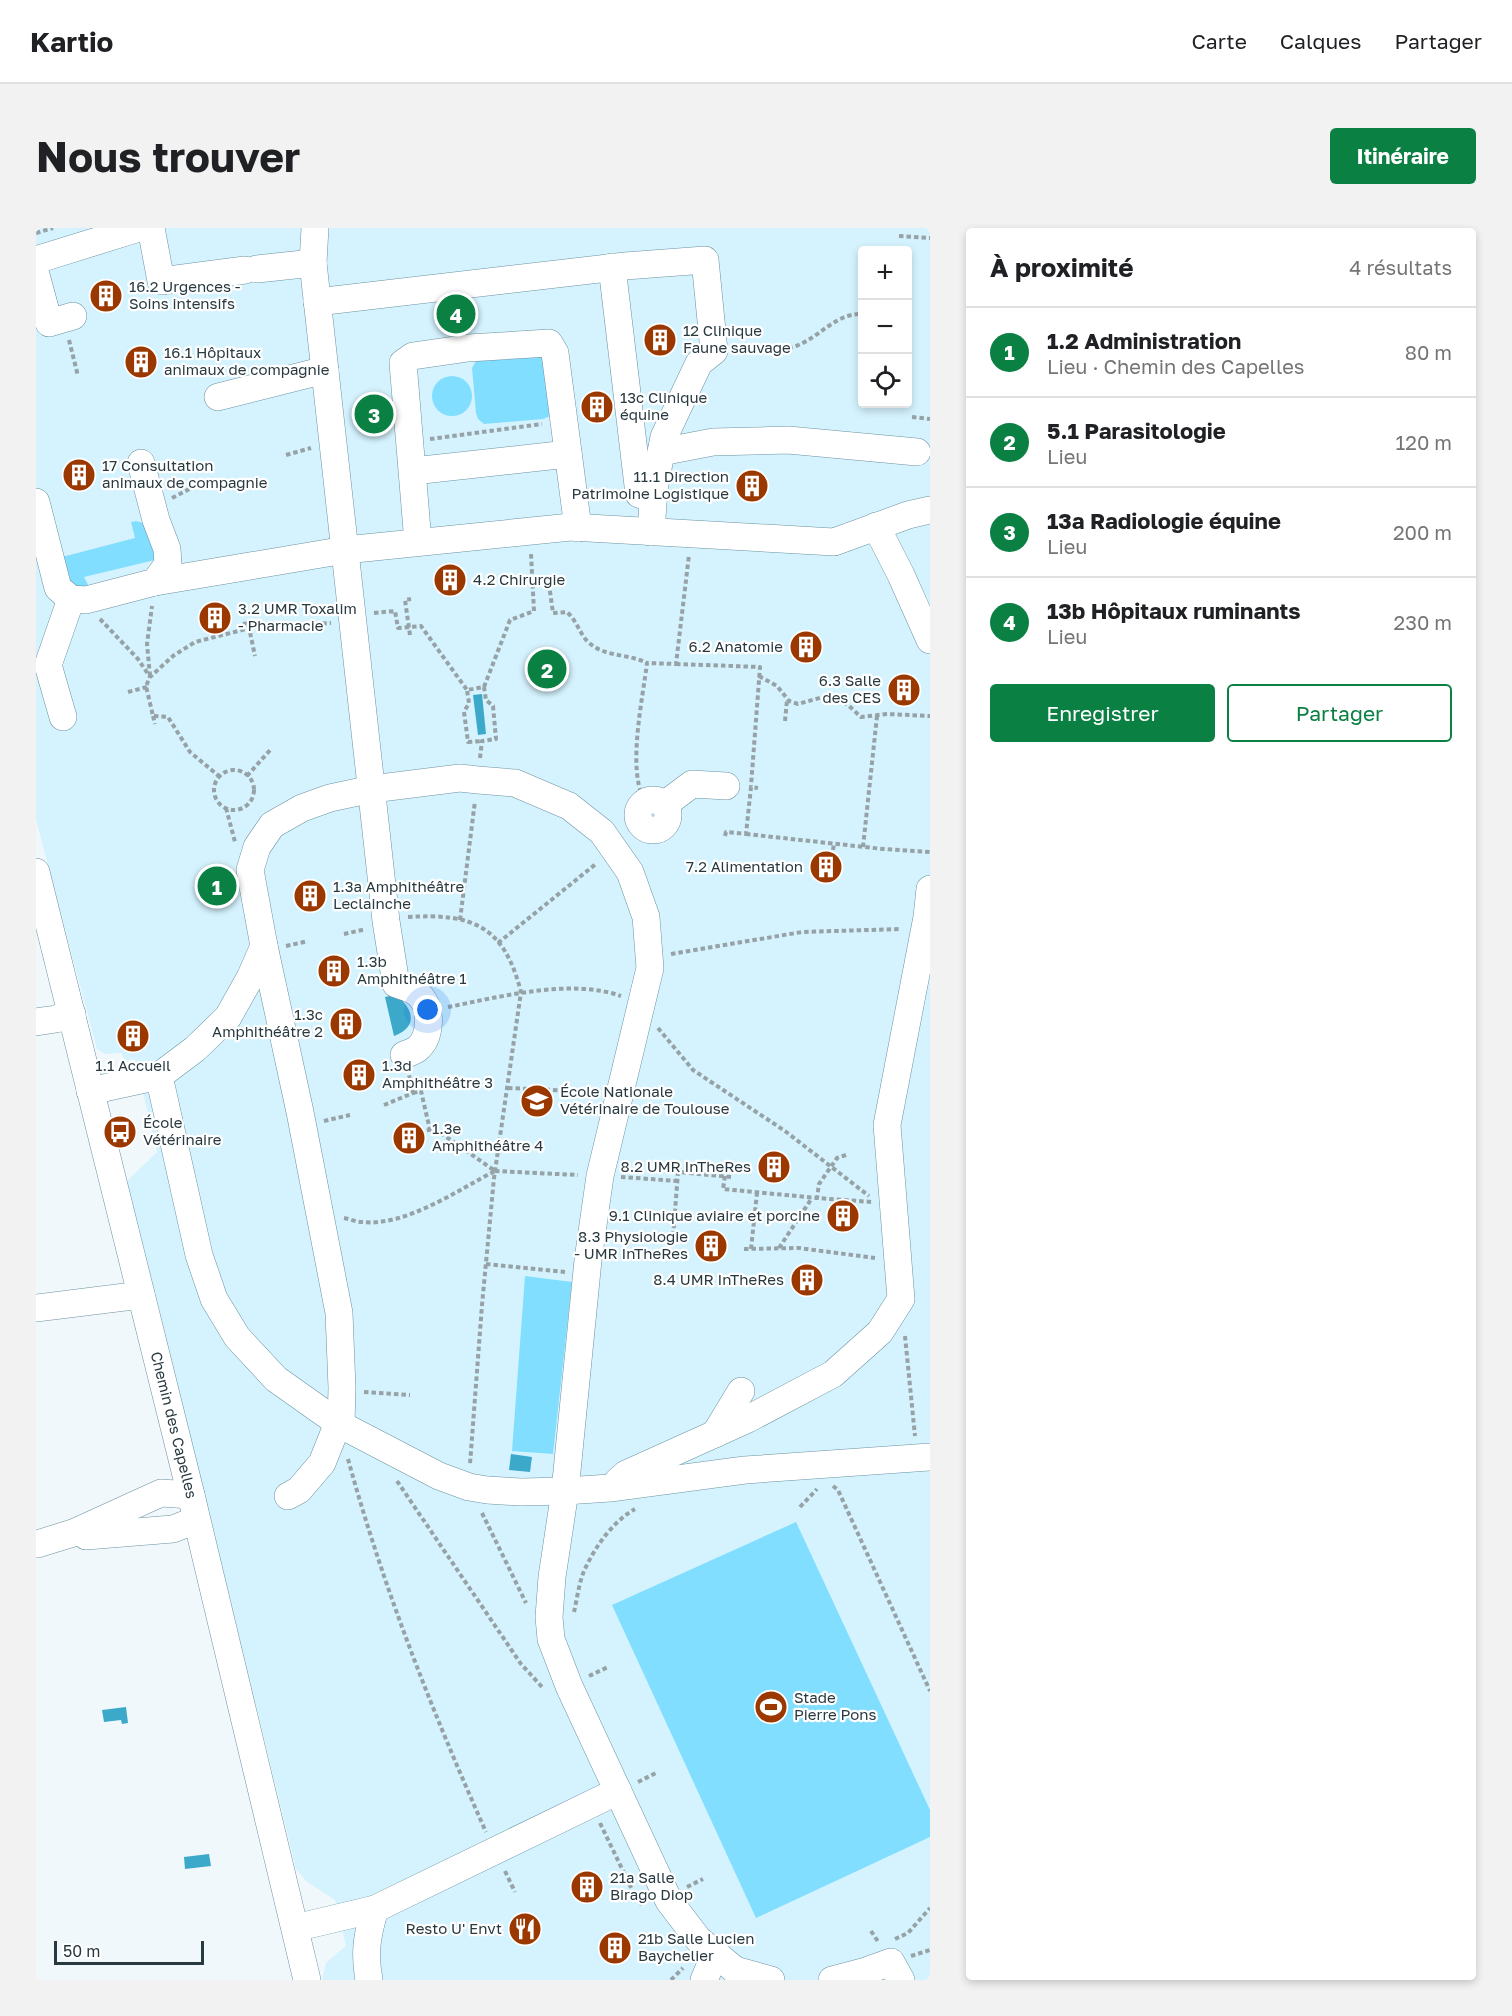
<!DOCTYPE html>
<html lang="fr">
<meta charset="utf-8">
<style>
body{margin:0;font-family:"Golos Text",sans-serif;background:#f2f2f2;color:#202124}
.controls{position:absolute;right:18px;top:18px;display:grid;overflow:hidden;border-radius:6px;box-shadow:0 3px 9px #0003}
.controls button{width:54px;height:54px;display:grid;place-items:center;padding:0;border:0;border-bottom:2px solid #e0e0e0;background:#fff;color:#202124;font:30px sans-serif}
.scale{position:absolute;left:18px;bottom:15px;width:150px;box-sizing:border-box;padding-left:6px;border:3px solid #28393f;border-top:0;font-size:16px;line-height:21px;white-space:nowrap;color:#28393f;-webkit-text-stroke:4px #fff;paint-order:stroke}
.you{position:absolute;left:392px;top:782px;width:21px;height:21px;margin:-15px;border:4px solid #fff;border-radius:50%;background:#1a73e8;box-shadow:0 0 0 9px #1a73e833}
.badge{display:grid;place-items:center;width:39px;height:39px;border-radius:50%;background:#0b8043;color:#fff;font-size:20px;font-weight:700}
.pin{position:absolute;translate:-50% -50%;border:3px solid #fff;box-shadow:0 2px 6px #0006}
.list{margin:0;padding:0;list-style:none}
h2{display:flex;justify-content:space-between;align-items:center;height:78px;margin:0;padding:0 24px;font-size:26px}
h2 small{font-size:20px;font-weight:400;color:#757577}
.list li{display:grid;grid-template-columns:39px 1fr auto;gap:18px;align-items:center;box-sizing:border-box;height:90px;padding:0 24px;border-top:2px solid #e0e0e0}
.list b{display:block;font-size:22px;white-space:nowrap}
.list p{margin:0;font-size:20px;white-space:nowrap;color:#757577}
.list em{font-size:20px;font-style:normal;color:#757577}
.actions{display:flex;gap:12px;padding:18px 24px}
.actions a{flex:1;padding:14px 0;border:2px solid #0b8043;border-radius:6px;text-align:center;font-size:21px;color:#0b8043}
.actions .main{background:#0b8043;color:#fff}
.icon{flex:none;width:33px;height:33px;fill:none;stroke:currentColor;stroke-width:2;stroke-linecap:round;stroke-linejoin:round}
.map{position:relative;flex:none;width:894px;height:1752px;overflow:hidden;border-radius:6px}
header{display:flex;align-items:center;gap:36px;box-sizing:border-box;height:84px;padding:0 30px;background:#fff;border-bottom:2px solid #e0e0e0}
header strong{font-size:28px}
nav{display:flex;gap:33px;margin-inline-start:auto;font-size:21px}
.intro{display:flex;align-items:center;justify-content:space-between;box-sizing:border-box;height:144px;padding:0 36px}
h1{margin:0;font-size:42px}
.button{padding:15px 27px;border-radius:6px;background:#0b8043;color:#fff;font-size:21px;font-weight:700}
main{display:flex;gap:36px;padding:0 36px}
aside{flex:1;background:#fff;border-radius:6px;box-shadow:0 3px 9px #0003}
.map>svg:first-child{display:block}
</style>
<header>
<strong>Kartio</strong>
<nav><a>Carte</a><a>Calques</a><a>Partager</a></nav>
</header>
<div class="intro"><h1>Nous trouver</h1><a class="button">Itinéraire</a></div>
<main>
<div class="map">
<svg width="894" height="1752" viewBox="0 0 894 1752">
<rect width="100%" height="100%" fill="#f0f8fb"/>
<path fill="#d5f3fe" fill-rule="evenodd" d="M0,0H894V1752H286L290,1735L310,1718L299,1672L271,1654L260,1641L121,1072L90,954L121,924L99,831L88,833L86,825L69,826L61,821L0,592ZM826,22H872V176H826Z"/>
<g fill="#81defe">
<path d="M509,126L514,188L507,191L448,196L442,191L440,185L436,140L440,133Z"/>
<circle cx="416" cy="168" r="20"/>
<path d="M100,293L111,296L123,331L48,349L56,364L42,361L29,352L26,329L99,310L95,294Z"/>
<path d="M489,1048L536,1054L517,1226L476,1223Z"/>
<path d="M760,1294L894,1582V1609L720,1690L576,1377Z"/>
</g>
<g fill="#3ca9ca">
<path d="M446,466L450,506L442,507L437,467Z"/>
<path d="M360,767C377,780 383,799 358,808L349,769Z"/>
<path d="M475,1226L496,1229L494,1244L473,1242Z"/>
<path d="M90,1479L92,1495L86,1496L85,1492L68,1494L66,1482Z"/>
<path d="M173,1626L175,1638L149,1641L148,1629Z"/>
</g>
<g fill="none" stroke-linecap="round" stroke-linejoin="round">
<g stroke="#6b92a1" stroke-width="28">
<g id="minor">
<path d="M115,0L125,53L209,42"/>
<path d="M0,32L103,0"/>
<path d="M277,35L279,0"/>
<path d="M576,39L603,266L617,271"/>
<path d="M221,41L277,35L350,693L360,756C369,759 379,761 385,769C396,782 395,810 381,821C377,824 372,825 368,827"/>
<path d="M0,47L13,95L37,88"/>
<path d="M281,74L589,38L669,32L678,123L663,135L628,209L618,261L615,304"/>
<path d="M182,169L289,142"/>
<path d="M625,224L677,214L752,212L881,224"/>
<path d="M377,243L532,226"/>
<path d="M0,274L22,360L35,371L50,372L119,354L132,336L131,321L120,292L105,235"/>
<path d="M840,298L865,347L894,412"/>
<path d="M382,314L367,135L377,128L432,120L513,115L519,125L542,300"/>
<path d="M119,354L309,322L535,299L798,314L872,287L894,282"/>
<path d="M27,489L12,437L35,371"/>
<circle cx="617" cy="587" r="15"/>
<path d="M628,577L656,556L690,558"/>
<path id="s1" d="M0,644L155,1267L271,1752"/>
<path d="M228,718L264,884L303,1085L306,1160L305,1197L302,1195L286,1235L263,1262L252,1268"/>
<path d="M0,794L20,791L36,786"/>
<path d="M123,848L163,1027L178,1071L201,1109L240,1151L305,1197L403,1248L433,1259L451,1262L485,1264L529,1263L574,1260L709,1242L894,1229"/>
<path d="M54,863L123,848L159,821L192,789L214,750L228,718L214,642L221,619L236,597L266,580L294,570L336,561L424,550L442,552L479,555L533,578L566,604L594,644L610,689L614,740L564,948L552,1032L529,1263L516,1349L513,1389L515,1411L533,1458L633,1673L662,1711L699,1742L735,1752"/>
<path d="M0,1080L105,1067"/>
<path d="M679,1206L705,1163"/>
<path d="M582,1253L590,1246L712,1191L797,1146L844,1104L865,1071L851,897L891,689L894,661"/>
<path d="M50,1308L137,1301L160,1292"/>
<path d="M1,1316L37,1305L125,1265L155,1267"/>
<path d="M259,1700L339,1681L582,1563"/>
<path d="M333,1752C328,1725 331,1707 339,1681"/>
<path d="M668,1752L674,1738L684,1730"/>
<path d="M796,1752L830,1743L855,1734L865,1752"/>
</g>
</g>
<g stroke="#96a2a6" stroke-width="4" stroke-dasharray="4.5 3" stroke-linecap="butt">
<path d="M0,5L17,0"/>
<path d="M863,8L894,10"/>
<path d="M33,112L42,148"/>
<path d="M700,124C717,123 744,124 760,118C784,109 800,85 826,86"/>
<path d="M876,189L894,191"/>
<path d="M394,211L506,196"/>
<path d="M250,227L275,220"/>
<path d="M136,270L171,252"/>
<path d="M496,350L512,349L517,385L531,384L533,386C541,394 544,406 552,414C570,430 591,425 611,435"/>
<path d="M338,385L359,383L362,400L385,398L431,462"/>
<path d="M64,391L102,431L114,449"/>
<path d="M207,396L212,395L219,428"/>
<path d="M374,407L369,372L375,371"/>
<path d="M640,436L724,439L715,558"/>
<path d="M114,448L111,416L116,378"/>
<path d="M723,448L741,458L753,473L762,476L794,467L812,477L825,489L851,486L894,488"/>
<path d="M448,459L474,392L498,383L495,326"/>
<path d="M92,464L111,459"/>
<path d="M117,488L119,496"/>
<path d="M749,493L751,472"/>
<path d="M444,530L446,513L460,511L457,478L450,472L448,459L431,462L433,475L428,484L432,514L446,513"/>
<circle cx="198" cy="562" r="20"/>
<path d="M211,548L235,521"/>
<path d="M184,549L154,524L132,489L117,488L110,458L114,449L137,428L159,414L218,399L295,395"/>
<path d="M608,571C591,541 607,469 611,435L640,436L653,327"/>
<path d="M190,580L199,614"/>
<path d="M710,606L847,621L894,624"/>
<path d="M689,608L690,604L710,606L715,559L722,560"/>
<path d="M827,619L841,488"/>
<path d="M797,622L798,616"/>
<path d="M372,689C437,685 468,698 485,764L458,950L446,1077L434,1236"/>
<path d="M424,692L439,573"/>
<path d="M308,706L330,701"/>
<path d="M462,715L561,635"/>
<path d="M250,718L272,713"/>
<path d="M635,726L766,704L865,701"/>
<path d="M412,779C464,769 534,750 585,768"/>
<path d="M622,800L657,842L749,903L833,968"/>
<path d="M472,860L563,864"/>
<path d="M377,865L385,863L394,902"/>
<path d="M348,877L377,865L373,847"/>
<path d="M288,893L314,887"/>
<path d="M810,927L801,930L783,956L781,970L836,974"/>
<path d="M459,943L542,947"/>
<path d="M642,944L643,938"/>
<path d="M689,948L687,961L781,970"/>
<path d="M585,949L642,953"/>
<path d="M308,990C314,991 320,994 326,994C369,999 422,962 459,943L399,901L387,903"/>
<path d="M642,1011L637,1010L642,944L695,949"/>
<path d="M743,1020L776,970"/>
<path d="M708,1021L763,1020L839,1030"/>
<path d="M715,1021L721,965"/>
<path d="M450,1036L529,1044"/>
<path d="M869,1108L879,1208"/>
<path d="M328,1164L374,1167"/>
<path d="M312,1231C347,1359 396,1483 450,1604"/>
<path d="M361,1253L485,1436L507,1460"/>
<path d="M797,1258L802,1262L894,1463"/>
<path d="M764,1279L781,1261"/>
<path d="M446,1285L490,1375"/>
<path d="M538,1384C541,1371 543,1355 548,1343C559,1319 576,1294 599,1281"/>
<path d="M553,1448L572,1439"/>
<path d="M602,1554L620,1545"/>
<path d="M564,1595L603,1676L608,1674"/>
<path d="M469,1643L479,1664"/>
<path d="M651,1659L667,1651"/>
<path d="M835,1703L843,1715"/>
<path d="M859,1711L872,1705L894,1680"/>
<path d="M875,1728L894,1722"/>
<path d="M635,1752L647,1740"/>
</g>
<use href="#minor" stroke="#fff" stroke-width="27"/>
</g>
<defs>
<g id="building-disc" transform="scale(1.725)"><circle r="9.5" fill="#9b3800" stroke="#fff"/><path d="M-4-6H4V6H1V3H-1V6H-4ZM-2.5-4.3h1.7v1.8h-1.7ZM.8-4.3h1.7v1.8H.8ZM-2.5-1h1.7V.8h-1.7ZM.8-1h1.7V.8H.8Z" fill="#fff"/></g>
<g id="university-disc" transform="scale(1.725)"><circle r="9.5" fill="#9b3800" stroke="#fff"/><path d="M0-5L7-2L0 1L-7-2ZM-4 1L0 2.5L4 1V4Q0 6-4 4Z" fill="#fff"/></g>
<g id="bus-disc" transform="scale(1.725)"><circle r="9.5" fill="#9b3800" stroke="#fff"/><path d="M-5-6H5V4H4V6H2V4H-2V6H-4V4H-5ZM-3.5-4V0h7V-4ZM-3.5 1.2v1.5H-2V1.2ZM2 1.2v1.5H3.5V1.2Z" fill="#fff"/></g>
<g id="stadium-disc" transform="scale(1.725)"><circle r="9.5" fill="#9b3800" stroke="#fff"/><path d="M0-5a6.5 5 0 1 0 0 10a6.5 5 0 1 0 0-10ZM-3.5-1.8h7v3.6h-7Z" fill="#fff"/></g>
<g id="restaurant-disc" transform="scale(1.725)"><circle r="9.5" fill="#9b3800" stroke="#fff"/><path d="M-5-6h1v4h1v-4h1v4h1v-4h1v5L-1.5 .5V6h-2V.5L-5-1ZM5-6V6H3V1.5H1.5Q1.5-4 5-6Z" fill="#fff"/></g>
</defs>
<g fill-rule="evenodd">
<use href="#building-disc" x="70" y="68"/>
<use href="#building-disc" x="624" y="112"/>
<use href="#building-disc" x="105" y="134"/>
<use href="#building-disc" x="561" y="179"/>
<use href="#building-disc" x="43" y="247"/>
<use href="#building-disc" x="716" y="258"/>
<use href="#building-disc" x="414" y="352"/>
<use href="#building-disc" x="179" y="390"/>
<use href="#building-disc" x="770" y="419"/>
<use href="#building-disc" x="868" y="462"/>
<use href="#building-disc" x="790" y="639"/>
<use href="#building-disc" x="274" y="668"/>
<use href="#building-disc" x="298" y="743"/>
<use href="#building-disc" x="310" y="796"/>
<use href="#building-disc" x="97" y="808"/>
<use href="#building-disc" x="323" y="847"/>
<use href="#university-disc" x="501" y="873"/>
<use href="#bus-disc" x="84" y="904"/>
<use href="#building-disc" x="373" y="910"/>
<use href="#building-disc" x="738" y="939"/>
<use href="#building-disc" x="807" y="988"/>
<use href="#building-disc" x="675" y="1018"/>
<use href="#building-disc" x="771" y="1052"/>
<use href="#stadium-disc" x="735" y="1479"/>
<use href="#building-disc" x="551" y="1659"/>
<use href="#restaurant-disc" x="489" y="1701"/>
<use href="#building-disc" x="579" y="1720"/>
</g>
<g text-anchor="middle" stroke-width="4.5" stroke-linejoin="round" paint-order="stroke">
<g font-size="15" fill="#28393f" stroke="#fff" text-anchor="start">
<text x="93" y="64">16.2 Urgences -<tspan x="93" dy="17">Soins intensifs</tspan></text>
<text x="647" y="108">12 Clinique<tspan x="647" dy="17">Faune sauvage</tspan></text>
<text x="128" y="130">16.1 Hôpitaux<tspan x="128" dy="17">animaux de compagnie</tspan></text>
<text x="584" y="175">13c Clinique<tspan x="584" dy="17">équine</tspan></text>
<text x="66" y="243">17 Consultation<tspan x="66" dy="17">animaux de compagnie</tspan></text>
<text x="693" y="254" text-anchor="end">11.1 Direction<tspan x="693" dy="17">Patrimoine Logistique</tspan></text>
<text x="437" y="357">4.2 Chirurgie</text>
<text x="202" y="386">3.2 UMR Toxalim<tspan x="202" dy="17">- Pharmacie</tspan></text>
<text x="747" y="424" text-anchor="end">6.2 Anatomie</text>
<text x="845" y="458" text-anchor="end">6.3 Salle<tspan x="845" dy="17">des CES</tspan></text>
<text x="767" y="644" text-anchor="end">7.2 Alimentation</text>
<text x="297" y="664">1.3a Amphithéâtre<tspan x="297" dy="17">Leclainche</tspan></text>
<text x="321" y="739">1.3b<tspan x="321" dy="17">Amphithéâtre 1</tspan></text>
<text x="287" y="792" text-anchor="end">1.3c<tspan x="287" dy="17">Amphithéâtre 2</tspan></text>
<text x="97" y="843" text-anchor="middle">1.1 Accueil</text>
<text x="346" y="843">1.3d<tspan x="346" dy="17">Amphithéâtre 3</tspan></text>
<text x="524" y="869">École Nationale<tspan x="524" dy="17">Vétérinaire de Toulouse</tspan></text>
<text x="107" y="900">École<tspan x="107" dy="17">Vétérinaire</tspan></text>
<text x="396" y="906">1.3e<tspan x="396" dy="17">Amphithéâtre 4</tspan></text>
<text x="715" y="944" text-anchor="end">8.2 UMR InTheRes</text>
<text x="784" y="993" text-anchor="end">9.1 Clinique aviaire et porcine</text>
<text x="652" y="1014" text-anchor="end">8.3 Physiologie<tspan x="652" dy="17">- UMR InTheRes</tspan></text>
<text x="748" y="1057" text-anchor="end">8.4 UMR InTheRes</text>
<text x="758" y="1475">Stade<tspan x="758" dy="17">Pierre Pons</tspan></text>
<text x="574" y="1655">21a Salle<tspan x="574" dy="17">Birago Diop</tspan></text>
<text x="466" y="1706" text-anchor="end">Resto U' Envt</text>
<text x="602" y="1716">21b Salle Lucien<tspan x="602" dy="17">Baychelier</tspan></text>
</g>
<g font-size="15" fill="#28393f" stroke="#fff">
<text dy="5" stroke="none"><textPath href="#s1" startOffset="570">Chemin des Capelles</textPath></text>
</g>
</g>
</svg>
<div class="controls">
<button>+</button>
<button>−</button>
<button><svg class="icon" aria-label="locate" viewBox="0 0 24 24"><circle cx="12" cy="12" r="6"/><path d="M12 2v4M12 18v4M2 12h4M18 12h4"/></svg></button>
</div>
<div class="scale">50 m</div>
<div class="you"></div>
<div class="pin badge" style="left:181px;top:658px">1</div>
<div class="pin badge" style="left:511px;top:441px">2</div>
<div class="pin badge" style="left:338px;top:186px">3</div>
<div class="pin badge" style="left:420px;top:86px">4</div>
</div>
<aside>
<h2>À proximité<small>4 résultats</small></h2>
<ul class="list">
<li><span class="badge">1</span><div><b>1.2 Administration</b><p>Lieu · Chemin des Capelles</p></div><em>80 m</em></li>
<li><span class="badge">2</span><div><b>5.1 Parasitologie</b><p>Lieu</p></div><em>120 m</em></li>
<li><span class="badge">3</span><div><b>13a Radiologie équine</b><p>Lieu</p></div><em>200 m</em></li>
<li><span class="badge">4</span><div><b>13b Hôpitaux ruminants</b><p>Lieu</p></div><em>230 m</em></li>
</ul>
<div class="actions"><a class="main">Enregistrer</a><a>Partager</a></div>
</aside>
</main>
